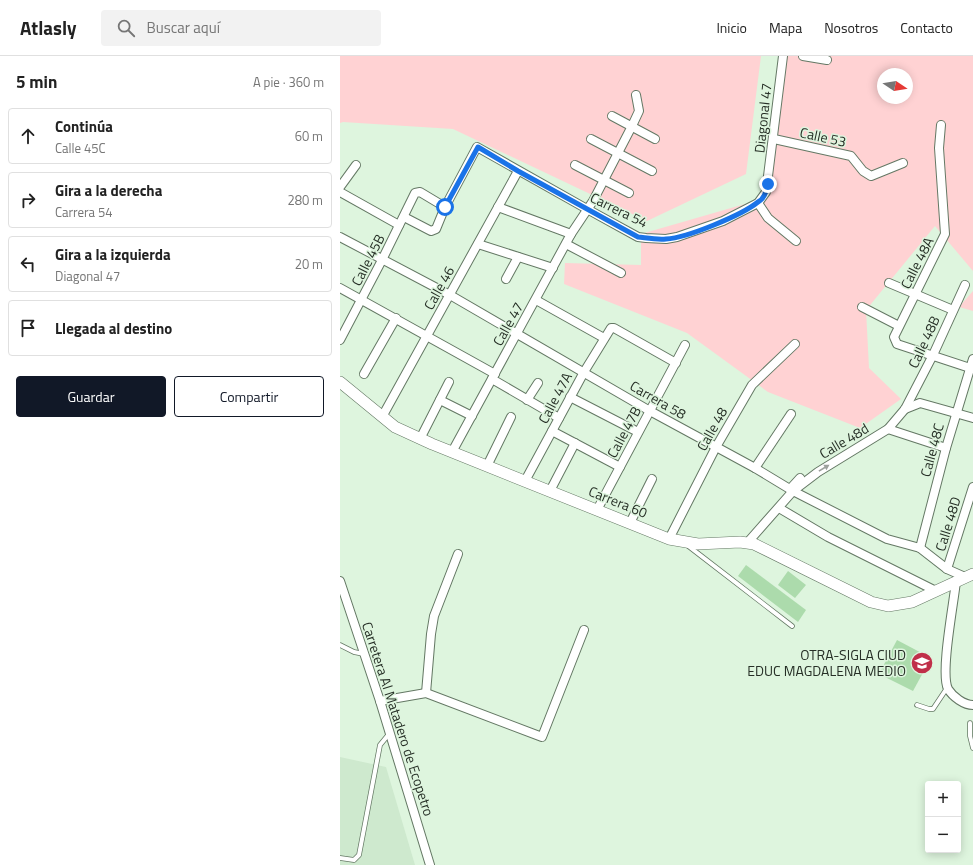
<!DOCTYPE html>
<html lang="es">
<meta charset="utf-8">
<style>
body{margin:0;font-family:"Titillium Web",sans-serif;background:#f2f2f2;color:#222}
.controls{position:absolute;right:12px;bottom:12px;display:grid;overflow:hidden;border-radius:4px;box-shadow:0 2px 10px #0003}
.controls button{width:36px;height:36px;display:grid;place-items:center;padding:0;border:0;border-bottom:1px solid #e0e0e0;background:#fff;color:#222;font:20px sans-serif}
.compass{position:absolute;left:537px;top:12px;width:36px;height:36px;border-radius:50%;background:#fff;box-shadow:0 2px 10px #0003;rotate:102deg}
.stop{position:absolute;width:12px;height:12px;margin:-9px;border:3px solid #1a73e8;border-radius:50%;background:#fff}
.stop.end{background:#1a73e8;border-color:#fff;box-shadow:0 1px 4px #0008}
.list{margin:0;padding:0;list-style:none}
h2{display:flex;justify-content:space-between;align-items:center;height:52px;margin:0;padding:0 16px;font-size:17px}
h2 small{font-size:13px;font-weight:400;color:#767676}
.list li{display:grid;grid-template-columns:26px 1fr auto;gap:12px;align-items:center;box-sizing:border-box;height:56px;margin:0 8px 8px;padding:0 8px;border:1px solid #e0e0e0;border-radius:4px}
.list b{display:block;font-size:15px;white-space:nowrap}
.list p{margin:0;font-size:13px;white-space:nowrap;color:#767676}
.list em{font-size:13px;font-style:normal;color:#767676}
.actions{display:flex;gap:8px;padding:12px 16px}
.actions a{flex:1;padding:9px 0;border:1px solid #111827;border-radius:4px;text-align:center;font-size:14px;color:#111827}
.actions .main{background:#111827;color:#fff}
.icon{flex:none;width:22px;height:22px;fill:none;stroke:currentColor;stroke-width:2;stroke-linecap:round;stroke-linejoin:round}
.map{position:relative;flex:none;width:633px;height:809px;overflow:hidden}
header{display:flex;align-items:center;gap:24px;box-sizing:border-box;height:56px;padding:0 20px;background:#fff;border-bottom:1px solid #e0e0e0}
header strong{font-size:19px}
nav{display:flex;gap:22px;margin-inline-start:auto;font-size:14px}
.search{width:280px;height:36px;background:#f2f2f2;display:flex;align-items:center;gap:10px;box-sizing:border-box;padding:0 14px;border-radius:4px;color:#767676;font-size:15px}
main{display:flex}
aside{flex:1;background:#fff}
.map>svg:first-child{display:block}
</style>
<header>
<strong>Atlasly</strong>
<div class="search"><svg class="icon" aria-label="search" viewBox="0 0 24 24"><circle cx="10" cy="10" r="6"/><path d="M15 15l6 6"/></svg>Buscar aquí</div>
<nav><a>Inicio</a><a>Mapa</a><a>Nosotros</a><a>Contacto</a></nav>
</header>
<main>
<aside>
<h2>5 min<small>A pie · 360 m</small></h2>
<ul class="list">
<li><svg class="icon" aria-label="ahead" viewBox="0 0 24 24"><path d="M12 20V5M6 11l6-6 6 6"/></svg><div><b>Continúa</b><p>Calle 45C</p></div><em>60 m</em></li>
<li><svg class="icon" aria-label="right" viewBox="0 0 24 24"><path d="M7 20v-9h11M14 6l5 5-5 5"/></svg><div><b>Gira a la derecha</b><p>Carrera 54</p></div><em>280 m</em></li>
<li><svg class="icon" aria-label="left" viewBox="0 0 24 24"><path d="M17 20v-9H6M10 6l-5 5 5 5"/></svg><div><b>Gira a la izquierda</b><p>Diagonal 47</p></div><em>20 m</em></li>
<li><svg class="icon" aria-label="arrive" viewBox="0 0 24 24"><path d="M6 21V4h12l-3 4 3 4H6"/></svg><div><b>Llegada al destino</b></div></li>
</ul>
<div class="actions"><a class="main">Guardar</a><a>Compartir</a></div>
</aside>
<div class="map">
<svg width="633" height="809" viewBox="0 0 633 809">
<rect width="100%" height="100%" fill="#def5de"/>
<path fill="#cee9ce" d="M0,701L46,711L75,809H0Z"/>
<g fill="#ffd2d3" fill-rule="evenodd">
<path d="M0,0H421L406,118L307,165L113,73L3,66L0,67Z"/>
<path d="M444,0H633V215L595,170L526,254L529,312L561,343L520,372L428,336L347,277L224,228L225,207L301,209V178L426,142ZM543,18H567V42H543Z"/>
<path d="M633,235V255L619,251Z"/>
</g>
<g fill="#acdbac">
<path d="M406,509L466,554L458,566L398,520Z"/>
<path d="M448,515L466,529L455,542L438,529Z"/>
<path d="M557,584L591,602L573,635L539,618Z"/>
</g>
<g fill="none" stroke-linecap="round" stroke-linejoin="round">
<g stroke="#647864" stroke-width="5.5">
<g id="service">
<path d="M347,489L452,570"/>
<path d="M0,589L14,596L24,598"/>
<path d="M577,649L589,653H593L607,632"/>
<path d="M630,667V680L633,692"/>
<path d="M0,802L14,804L19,799L40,689L49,678"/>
</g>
</g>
<g stroke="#647864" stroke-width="10">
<g id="minor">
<path d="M463,0L487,4"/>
<path d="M272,60L315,83"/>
<path d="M601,69L599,92L605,178L554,281L557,288L633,313"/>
<path d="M251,83L312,115"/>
<path d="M434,83L511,100L523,115L531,120L563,107"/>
<path d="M235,109L289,137"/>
<path d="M0,131L16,109"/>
<path d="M0,136L59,169"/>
<path d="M418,147L428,162L456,185"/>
<path d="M158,151L231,178"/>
<path d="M64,161L91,175L96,173L105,151L137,91L247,153L298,181L306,182L326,183L337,181L383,165L418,147L426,136L443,0"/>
<path d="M0,181L110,239L310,355L415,412L453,435L547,483L580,492L607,513L625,521"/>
<path d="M138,188L213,212"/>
<path d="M226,188L281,217"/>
<path d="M166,223L178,201"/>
<path d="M549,227L613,254"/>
<path d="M0,232L155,318"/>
<path d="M196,244L264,282"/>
<path d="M522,251L559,270"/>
<path d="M0,284L42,204L75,137L80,136L105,151"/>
<path d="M24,318L56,262"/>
<path d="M152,323L219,362"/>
<path d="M230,341L298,376"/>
<path d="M100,344L132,360"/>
<path d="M187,344L198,327"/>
<path d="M565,353L580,347L633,362"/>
<path d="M42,361L178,115"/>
<path d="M548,373L606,392"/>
<path d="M212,375L280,411"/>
<path d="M80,383L109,326"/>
<path d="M112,396L231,178L253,145L292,70L299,55L296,39"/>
<path d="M147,410L171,361"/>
<path d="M415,412L451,358"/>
<path d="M185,425L244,316L271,272H274L336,307"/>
<path d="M450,433L460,422"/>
<path d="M210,435L235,387"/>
<path d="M439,452L488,481L596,535"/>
<path d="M257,454L345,289"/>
<path d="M290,467L312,423"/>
<path d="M329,483L376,391L412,329L455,288"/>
<path d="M408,486L453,435L478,416L548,373L565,353L593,299L625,229"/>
<path d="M580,492L606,392L633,303"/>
<path d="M607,513L633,431"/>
<path d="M0,525L40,645L90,809"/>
<path d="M616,525C614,546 600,617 608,633C613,641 624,649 633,649"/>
<path d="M86,637L91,578L94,560L118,498"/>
<path d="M40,645L86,637L202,681L244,574"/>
</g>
</g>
<g stroke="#647864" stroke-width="12">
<path id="tertiary" d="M0,326L55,371L92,388L329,483L358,488L400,486L414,488L531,546L548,550L572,546L633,518"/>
</g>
<use href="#service" stroke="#fff" stroke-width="4"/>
<use href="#minor" stroke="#fff" stroke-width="8"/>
<use href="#tertiary" stroke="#fff" stroke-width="11"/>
</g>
<defs><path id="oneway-solid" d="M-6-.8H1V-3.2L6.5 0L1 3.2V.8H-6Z"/></defs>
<use fill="#9da19d" href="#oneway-solid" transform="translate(484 412) rotate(-31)"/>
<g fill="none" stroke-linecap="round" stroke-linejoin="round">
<path stroke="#1a73e8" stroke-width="5" d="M105,151L138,91L178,115L298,181C307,182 317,184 326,183C347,182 402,159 418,146C425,142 426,135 428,128"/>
</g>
<defs>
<g id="school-disc" transform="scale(1.15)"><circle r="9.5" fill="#c02f49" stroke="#def5de"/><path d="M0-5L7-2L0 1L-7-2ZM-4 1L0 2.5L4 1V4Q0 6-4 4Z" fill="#fff"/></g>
</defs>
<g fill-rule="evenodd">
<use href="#school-disc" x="582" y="607"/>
</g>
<g text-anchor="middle" stroke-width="3" stroke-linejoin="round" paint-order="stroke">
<g font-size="14" fill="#262f26" stroke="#def5de">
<text transform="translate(423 62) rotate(-84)" y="5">Diagonal 47</text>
<text transform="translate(483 81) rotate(12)" y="5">Calle 53</text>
<text transform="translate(279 154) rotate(26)" y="5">Carrera 54</text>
<text transform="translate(28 204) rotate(-63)" y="5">Calle 45B</text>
<text transform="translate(577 207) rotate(-63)" y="5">Calle 48A</text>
<text transform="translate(99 232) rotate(-61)" y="5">Calle 46</text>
<text transform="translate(168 268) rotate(-61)" y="5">Calle 47</text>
<text transform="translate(584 286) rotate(-65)" y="5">Calle 48B</text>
<text transform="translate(215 342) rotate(-62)" y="5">Calle 47A</text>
<text transform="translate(318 344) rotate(30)" y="5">Carrera 58</text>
<text transform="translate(372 373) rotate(-61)" y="5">Calle 48</text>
<text transform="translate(284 376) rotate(-62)" y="5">Calle 47B</text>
<text transform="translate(504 385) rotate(-31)" y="5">Calle 48d</text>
<text transform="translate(592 394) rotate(-75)" y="5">Calle 48C</text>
<text transform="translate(278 446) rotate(22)" y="5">Carrera 60</text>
<text transform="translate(608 468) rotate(-73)" y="5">Calle 48D</text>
<text transform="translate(58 663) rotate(72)" y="5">Carretera Al Matadero de Ecopetro</text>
</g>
<g font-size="14" fill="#262f26" stroke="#def5de" text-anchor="end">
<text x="566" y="604">OTRA-SIGLA CIUD<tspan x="566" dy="16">EDUC MAGDALENA MEDIO</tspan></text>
</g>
</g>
</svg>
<div class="controls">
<button>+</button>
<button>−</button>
</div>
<svg class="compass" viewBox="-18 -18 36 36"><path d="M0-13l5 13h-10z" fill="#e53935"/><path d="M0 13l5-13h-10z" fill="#767676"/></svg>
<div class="stop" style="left:105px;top:151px"></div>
<div class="stop end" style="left:428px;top:128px"></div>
</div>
</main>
